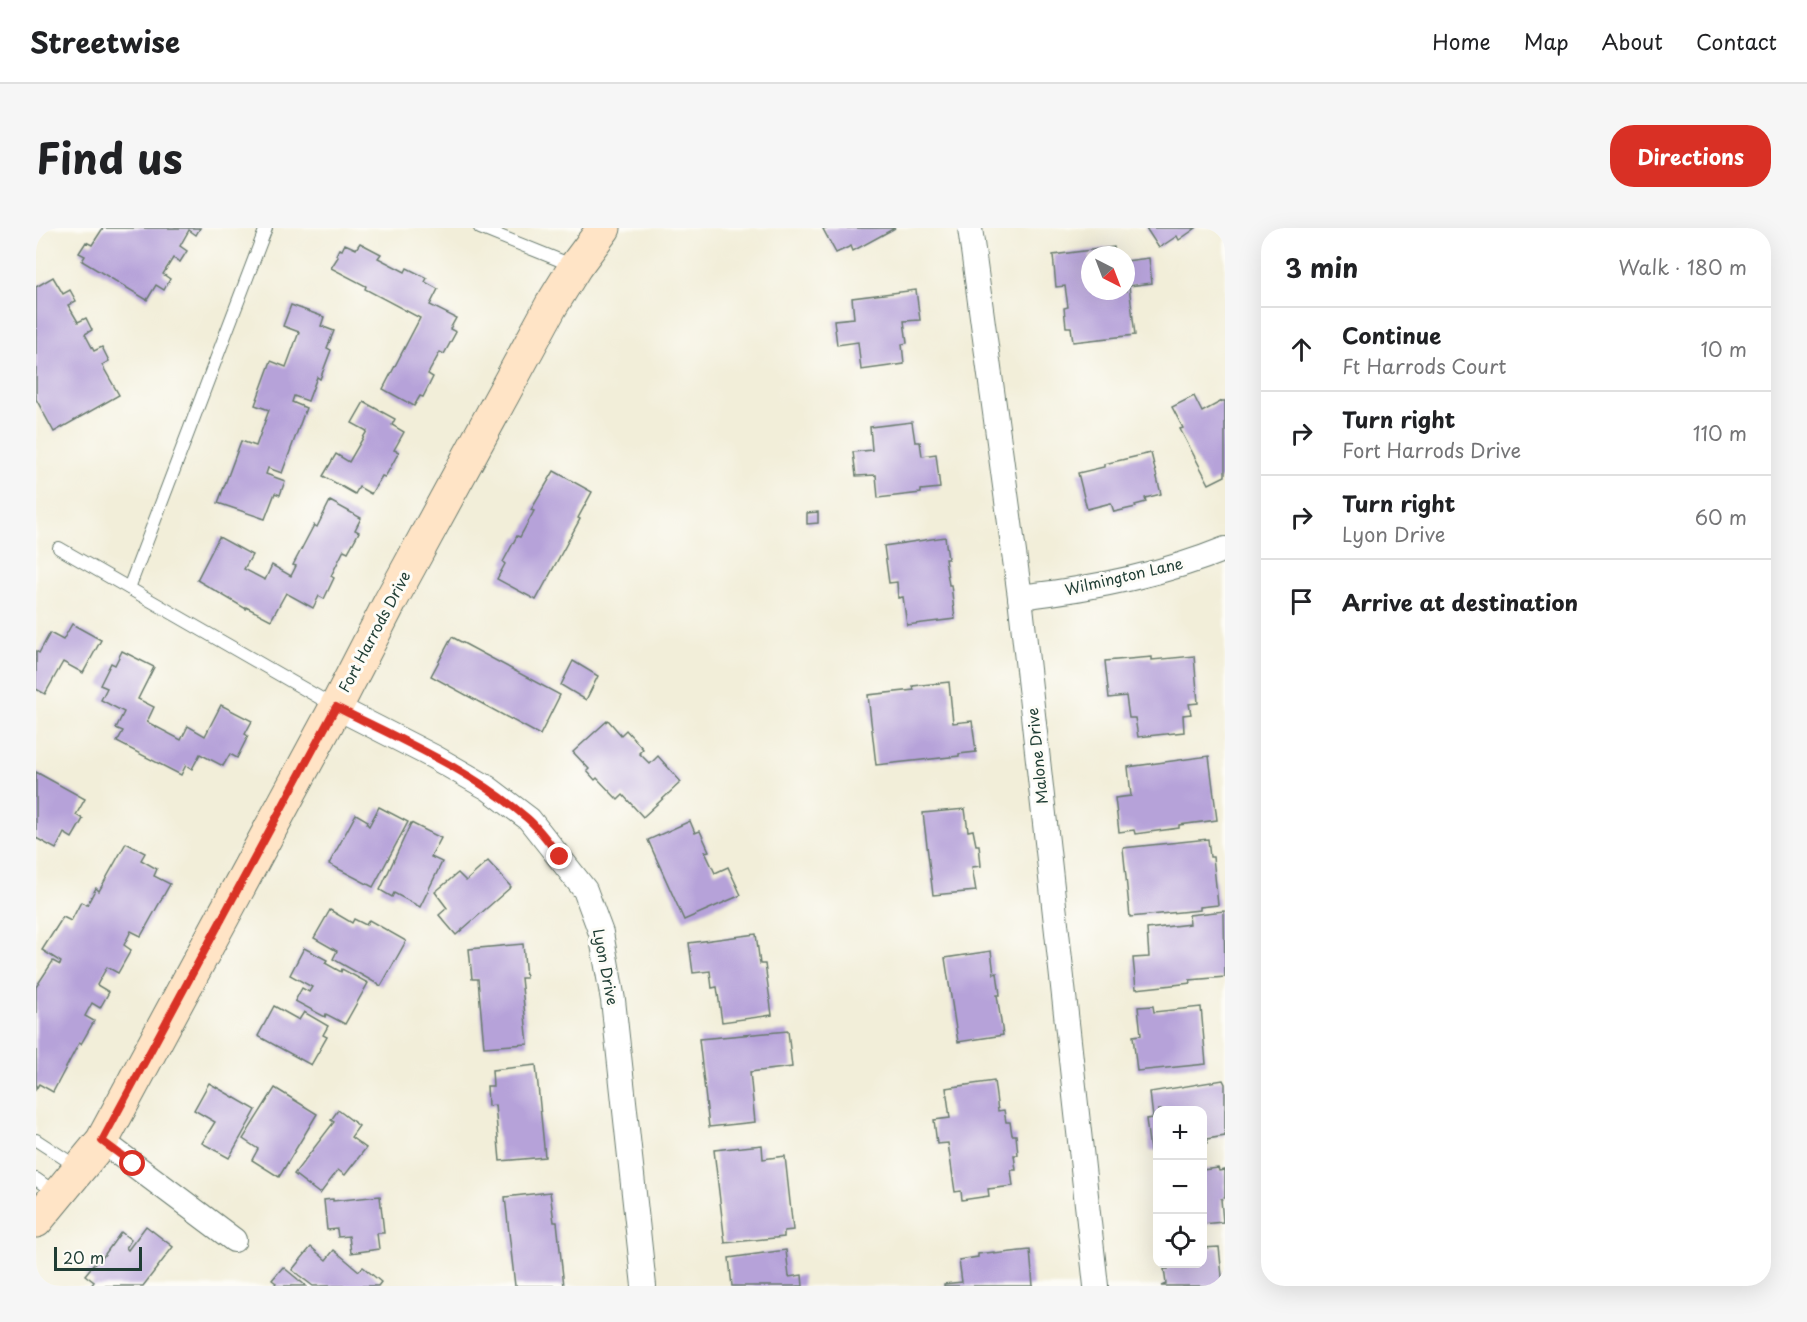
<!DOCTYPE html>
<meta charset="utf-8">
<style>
body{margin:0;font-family:"Playpen Sans",sans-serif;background:#f6f6f6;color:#202124}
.controls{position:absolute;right:18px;bottom:18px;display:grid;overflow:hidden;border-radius:12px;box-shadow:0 6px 24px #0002}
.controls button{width:54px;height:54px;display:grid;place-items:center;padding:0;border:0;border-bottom:2px solid #e0e0e0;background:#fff;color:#202124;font:30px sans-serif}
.compass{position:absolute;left:1045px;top:18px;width:54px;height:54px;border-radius:50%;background:#fff;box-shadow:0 6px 24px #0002;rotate:138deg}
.scale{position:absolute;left:18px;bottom:15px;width:88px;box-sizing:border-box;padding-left:6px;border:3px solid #1f3d34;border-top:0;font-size:16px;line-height:21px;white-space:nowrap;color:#1f3d34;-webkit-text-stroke:4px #fdfcf7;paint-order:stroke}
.stop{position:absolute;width:18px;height:18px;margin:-14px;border:4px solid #d93025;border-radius:50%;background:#fff}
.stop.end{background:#d93025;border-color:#fff;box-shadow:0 2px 6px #0008}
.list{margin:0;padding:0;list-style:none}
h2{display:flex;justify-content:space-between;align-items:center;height:78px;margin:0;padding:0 24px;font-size:26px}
h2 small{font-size:20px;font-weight:400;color:#757577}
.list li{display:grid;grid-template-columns:39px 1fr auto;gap:18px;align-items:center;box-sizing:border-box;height:84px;padding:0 24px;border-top:2px solid #e0e0e0}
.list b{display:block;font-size:22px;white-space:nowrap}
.list p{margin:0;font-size:20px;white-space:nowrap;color:#757577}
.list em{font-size:20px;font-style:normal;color:#757577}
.icon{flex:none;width:33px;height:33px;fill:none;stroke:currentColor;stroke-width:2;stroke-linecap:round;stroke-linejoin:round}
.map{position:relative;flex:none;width:1189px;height:1058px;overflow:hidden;border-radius:24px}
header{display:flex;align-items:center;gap:36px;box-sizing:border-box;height:84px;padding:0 30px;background:#fff;border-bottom:2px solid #e0e0e0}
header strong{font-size:28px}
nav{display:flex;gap:33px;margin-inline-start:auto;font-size:21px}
.intro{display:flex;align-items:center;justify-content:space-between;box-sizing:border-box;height:144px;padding:0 36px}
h1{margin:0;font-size:42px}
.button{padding:15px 27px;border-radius:24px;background:#d93025;color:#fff;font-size:21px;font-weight:700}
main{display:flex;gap:36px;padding:0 36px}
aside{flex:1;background:#fff;border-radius:24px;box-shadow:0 6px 24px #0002}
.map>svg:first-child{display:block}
</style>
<header>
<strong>Streetwise</strong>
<nav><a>Home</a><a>Map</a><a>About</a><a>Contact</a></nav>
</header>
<div class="intro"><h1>Find us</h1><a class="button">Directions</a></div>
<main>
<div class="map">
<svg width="1189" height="1058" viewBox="0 0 1189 1058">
<rect width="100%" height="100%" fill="#fdfcf7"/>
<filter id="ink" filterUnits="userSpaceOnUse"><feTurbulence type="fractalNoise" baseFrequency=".0167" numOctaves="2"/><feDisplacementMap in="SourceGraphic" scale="12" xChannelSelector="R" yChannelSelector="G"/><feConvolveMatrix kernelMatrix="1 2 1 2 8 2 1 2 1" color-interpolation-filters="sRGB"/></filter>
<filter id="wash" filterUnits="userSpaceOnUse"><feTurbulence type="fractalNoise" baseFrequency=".008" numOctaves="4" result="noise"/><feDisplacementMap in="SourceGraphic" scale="24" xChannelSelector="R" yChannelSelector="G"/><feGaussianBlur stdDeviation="1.35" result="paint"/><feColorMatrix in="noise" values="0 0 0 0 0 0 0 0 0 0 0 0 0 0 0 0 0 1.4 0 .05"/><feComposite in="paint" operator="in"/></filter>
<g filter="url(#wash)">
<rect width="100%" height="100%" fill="#f2eed9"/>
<g id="blocks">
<g fill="#b6a2d9">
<path d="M67,0H164L160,7L153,2L144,18L151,23L144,34L137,30L127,46L134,51L128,62L120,57L111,72L46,33L49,28L43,25L50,14L56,17Z"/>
<path d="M789,0H859L817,23L815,18L800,25L787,1Z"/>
<path d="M1110,0H1160L1143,12L1141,8L1123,20Z"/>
<path d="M324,15L345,26L342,30L369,44L371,40L391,50L389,54L402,61L394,77L420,90L414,101L420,104L408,126L404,124L392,146L397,149L387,169L384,168L378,178L347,161L384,90L329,61L330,58L295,40L302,29L300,27L303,21L306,22L309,16L320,21Z"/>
<path d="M1078,19L1079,27H1054V63H1090V33L1113,30L1116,55L1093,58L1099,107L1037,114L1035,99H1030L1028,80L1032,79L1029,58L1020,59L1017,27Z"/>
<path d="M17,49L27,66L34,62L40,73L32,77L42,94L50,90L56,102L49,106L58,123L66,119L73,133L66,137L83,167L18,204L0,171V59Z"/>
<path d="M880,62L884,92L868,93L871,115L866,116L868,136L825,142L822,114L801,117L798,92L818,90L816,70Z"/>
<path d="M255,77L288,89L285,98L298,103L291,120L295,122L284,151L281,149L272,173L258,168L256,174L270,180L246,245L232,240L230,246L249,253L244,267L239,265L229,291L182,275L205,213L220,218L233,182L219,177L235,133L250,139L263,104L247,98Z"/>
<path d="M1158,168L1166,184L1186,173H1189V248L1173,256L1144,201L1147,200L1136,179Z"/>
<path d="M328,174L359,191L356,197L368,204L358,222L363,224L349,249L346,248L335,266L323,259L319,266L287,248L300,226L313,234L331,203L316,195Z"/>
<path d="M876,194L879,214H884L886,228L900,226L904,260L885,262V265L842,270L840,247L820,248L817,224L836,222L834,199Z"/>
<path d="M1115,225L1125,266L1109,270L1110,274L1099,277L1100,279L1078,284L1075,275L1051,281L1042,245L1068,239V236Z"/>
<path d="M518,243L556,264L542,290L544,291L500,372L461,351L469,336L467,334L481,308L484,309L498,283L495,282Z"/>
<path d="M294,273L325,290L319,302L323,304L312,324L308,322L295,348L298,350L288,371L283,368L277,380L250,365L235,392L210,379V381L161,352L183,309L216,327L208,341L229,352L236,337L255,348L260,338L257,337L278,297L281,299Z"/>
<path d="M782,284V295L771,296V285Z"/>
<path d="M909,309L912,331H909L913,357H915L919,391L871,397L867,369L862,370L861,354L853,355L848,318Z"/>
<path d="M36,396L65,412L47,445L27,434L9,466L0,461V423L3,425L14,405L27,412Z"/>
<path d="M416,409L524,467L504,507L395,448Z"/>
<path d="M86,423L118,439L102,471L118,479L111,494L145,512L152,498L169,508L185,477L216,493L209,506L212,508L201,530L194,526L187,538L164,526L156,541L150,537L145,547L81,514L87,503L80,500L88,484L65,472L71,460L64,457L75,435L79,437Z"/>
<path d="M1158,428L1162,475L1153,476L1155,486L1147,487L1148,504L1102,509L1099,490H1093L1090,468L1073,470L1069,433L1116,429V432Z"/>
<path d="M537,433L562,448L550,472L525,457Z"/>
<path d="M913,454L917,495L936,493L940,524L923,526V528L840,537L832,467L878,462L877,458Z"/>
<path d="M572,492L585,507L590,502L607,521L603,525L614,536L622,528L645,554L607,589L587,567L582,572L561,550L559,552L551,543L553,541L537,524Z"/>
<path d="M1173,528L1181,592L1143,597V600L1099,606L1098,602L1083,604L1079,570L1095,568L1092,539Z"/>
<path d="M0,544L49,571L40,587L47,591L36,610L28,605L20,621L0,610Z"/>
<path d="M343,579L372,594L337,659L293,636L320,586L332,593L331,596L333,598Z"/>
<path d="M929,581L932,603L937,602L940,617H943L945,638L936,639L940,663L897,667L887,585Z"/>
<path d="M654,593L659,605L664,603L673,623L669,624L679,645L692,639L705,667L648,692L612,612Z"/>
<path d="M375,595L405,610L395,629L406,634L384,679L358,665L356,669L344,662Z"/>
<path d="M1172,611L1174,629H1177L1182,677L1164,679V682L1094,689L1087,620Z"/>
<path d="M90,615L109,625L105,632L121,641L118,648L134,656L105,708L95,703L88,717L95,722L82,745L71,739L61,757L73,764L64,780L56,775L49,788L58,793L45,816L43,815L17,864L3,856L0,861V759L17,733L24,737L25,734L6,722L27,689L35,693L45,674L51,677L60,660L63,663Z"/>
<path d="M452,633L475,659L420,707L403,687L411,680L399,664L422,645L430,653Z"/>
<path d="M294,682L316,695L318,691L330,697L333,692L370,713L345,758L297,731L301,723L278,710Z"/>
<path d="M1188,683L1189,749L1154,752L1155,755L1100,761L1097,730L1113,729L1111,701L1154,696L1153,687Z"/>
<path d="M720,706L724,736H729L736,787L686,794L681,759L676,760L674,743L657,745L653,715Z"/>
<path d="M487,716L490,750H485L492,816L448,819L442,751H436L433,721Z"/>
<path d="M268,720L291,732L289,735L305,744L306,741L332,755L309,796L290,786L289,789L259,773L266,760L273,764L276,759L254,747Z"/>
<path d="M955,723L958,746L961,745L964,767H961L967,807L922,814L909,730Z"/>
<path d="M238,778L263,792L268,784L292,798L287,807L291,809L275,837L222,808Z"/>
<path d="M1117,778L1118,784L1165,779L1170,836L1101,843L1097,808L1105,807L1102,779Z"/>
<path d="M752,803L756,839L714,844L719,894L673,899L663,811Z"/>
<path d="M500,837L509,929L464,933L459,877L452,878L451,858H457L456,842Z"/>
<path d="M1187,852L1189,856V908L1171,911V915L1166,916V882H1122V922L1114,923L1110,891L1117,890L1114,864Z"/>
<path d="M958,853L962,883L968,882L970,894H974L976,907H980L982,927H978L980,942H975L977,958L952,961L953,968L926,972L925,963L919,964L912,915L901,916L898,892L914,890L910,860Z"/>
<path d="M173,855L220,882L193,930L166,915L179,894L158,882Z"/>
<path d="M239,860L281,886L243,949L216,932L222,921L207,911Z"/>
<path d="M302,882L323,898L315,909L330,920L309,947L302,942L284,966L258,946L298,894L295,892Z"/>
<path d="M726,917L727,931L749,928L757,1002L748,1003V1009L689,1015L678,922Z"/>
<path d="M1182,940L1183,943L1189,942V970L1185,971L1187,994L1166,996V942Z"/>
<path d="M514,964L518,994H521L528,1058H479L469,969Z"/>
<path d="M344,968L348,1005H341L343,1021L315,1025L313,1008L302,1009L301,1001L291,1002L288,972L297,971V973Z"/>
<path d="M110,998L137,1019L107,1058H55L58,1054L49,1047L62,1031L64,1033L85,1004L95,1012L90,1020L92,1022Z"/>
<path d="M275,1019L290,1032L298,1022L323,1043L327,1039L345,1054L342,1058H277L256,1042Z"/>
<path d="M1183,1019L1187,1058H1125L1130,1056L1128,1041H1132L1131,1036H1166V1020Z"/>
<path d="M750,1022L753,1049L766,1047L767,1058H696L693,1030Z"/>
<path d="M994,1022L997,1058H908V1056L926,1054L923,1032L942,1029V1026L958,1024V1026Z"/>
<path d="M247,1039L270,1058H238L240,1055L236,1052Z"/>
</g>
</g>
</g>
<g filter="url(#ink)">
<use href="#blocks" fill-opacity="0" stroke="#697b6e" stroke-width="1.5"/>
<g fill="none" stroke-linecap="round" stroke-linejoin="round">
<g stroke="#697b6e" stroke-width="14">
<g id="lane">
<path d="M444,0L538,38"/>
<path d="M23,320L298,478"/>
<path d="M93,360L230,0"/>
<path d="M0,912L43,940"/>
<path d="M0,951L21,966"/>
</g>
</g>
<g stroke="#697b6e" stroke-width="26">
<g id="street">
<path d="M934,0L984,369L1060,1058"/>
<path d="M984,369C1054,361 1123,348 1189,321"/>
<path d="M300,479L398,529L452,560L493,591L549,662L565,705L577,772L608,1058"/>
<path d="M66,913L198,1012"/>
</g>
</g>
<g stroke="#697b6e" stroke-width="35">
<path id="secondary" d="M0,993L66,913L300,479L354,374L515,78L539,39L568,0"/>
</g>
<use href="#lane" stroke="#fff" stroke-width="12"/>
<use href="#street" stroke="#fff" stroke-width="24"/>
<use href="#secondary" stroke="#ffe4c6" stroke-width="33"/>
</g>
</g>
<g fill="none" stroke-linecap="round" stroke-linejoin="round" filter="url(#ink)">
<path stroke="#d93025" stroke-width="8" d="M97,936L66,913L300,479C365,512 435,542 491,590C504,601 514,616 524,629"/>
</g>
<g text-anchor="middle" stroke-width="6" stroke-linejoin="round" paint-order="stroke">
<g font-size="15" fill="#1f3d34" stroke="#fdfcf7">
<text transform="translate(1088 349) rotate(-13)" y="5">Wilmington Lane</text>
<text transform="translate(339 404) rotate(-62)" y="5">Fort Harrods Drive</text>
<text transform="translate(1002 528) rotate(-96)" y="5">Malone Drive</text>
<text transform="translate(569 739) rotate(79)" y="5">Lyon Drive</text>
</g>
</g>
</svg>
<div class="controls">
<button>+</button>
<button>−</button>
<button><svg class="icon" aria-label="locate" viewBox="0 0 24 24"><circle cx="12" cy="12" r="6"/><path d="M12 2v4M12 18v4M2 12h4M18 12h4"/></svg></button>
</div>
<svg class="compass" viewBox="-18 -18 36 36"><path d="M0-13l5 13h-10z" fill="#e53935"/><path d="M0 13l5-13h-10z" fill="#757577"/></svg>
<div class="scale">20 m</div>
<div class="stop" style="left:97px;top:936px"></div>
<div class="stop end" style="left:524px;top:629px"></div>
</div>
<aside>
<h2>3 min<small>Walk · 180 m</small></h2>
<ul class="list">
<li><svg class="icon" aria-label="ahead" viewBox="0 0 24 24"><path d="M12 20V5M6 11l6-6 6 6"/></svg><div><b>Continue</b><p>Ft Harrods Court</p></div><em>10 m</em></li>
<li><svg class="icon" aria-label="right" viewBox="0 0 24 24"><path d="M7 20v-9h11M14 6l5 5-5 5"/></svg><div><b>Turn right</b><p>Fort Harrods Drive</p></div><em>110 m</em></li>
<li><svg class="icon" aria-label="right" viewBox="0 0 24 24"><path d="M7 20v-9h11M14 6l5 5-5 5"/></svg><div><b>Turn right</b><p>Lyon Drive</p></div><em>60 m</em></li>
<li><svg class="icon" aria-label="arrive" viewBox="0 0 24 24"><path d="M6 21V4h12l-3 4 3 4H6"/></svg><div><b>Arrive at destination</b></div></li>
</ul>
</aside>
</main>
